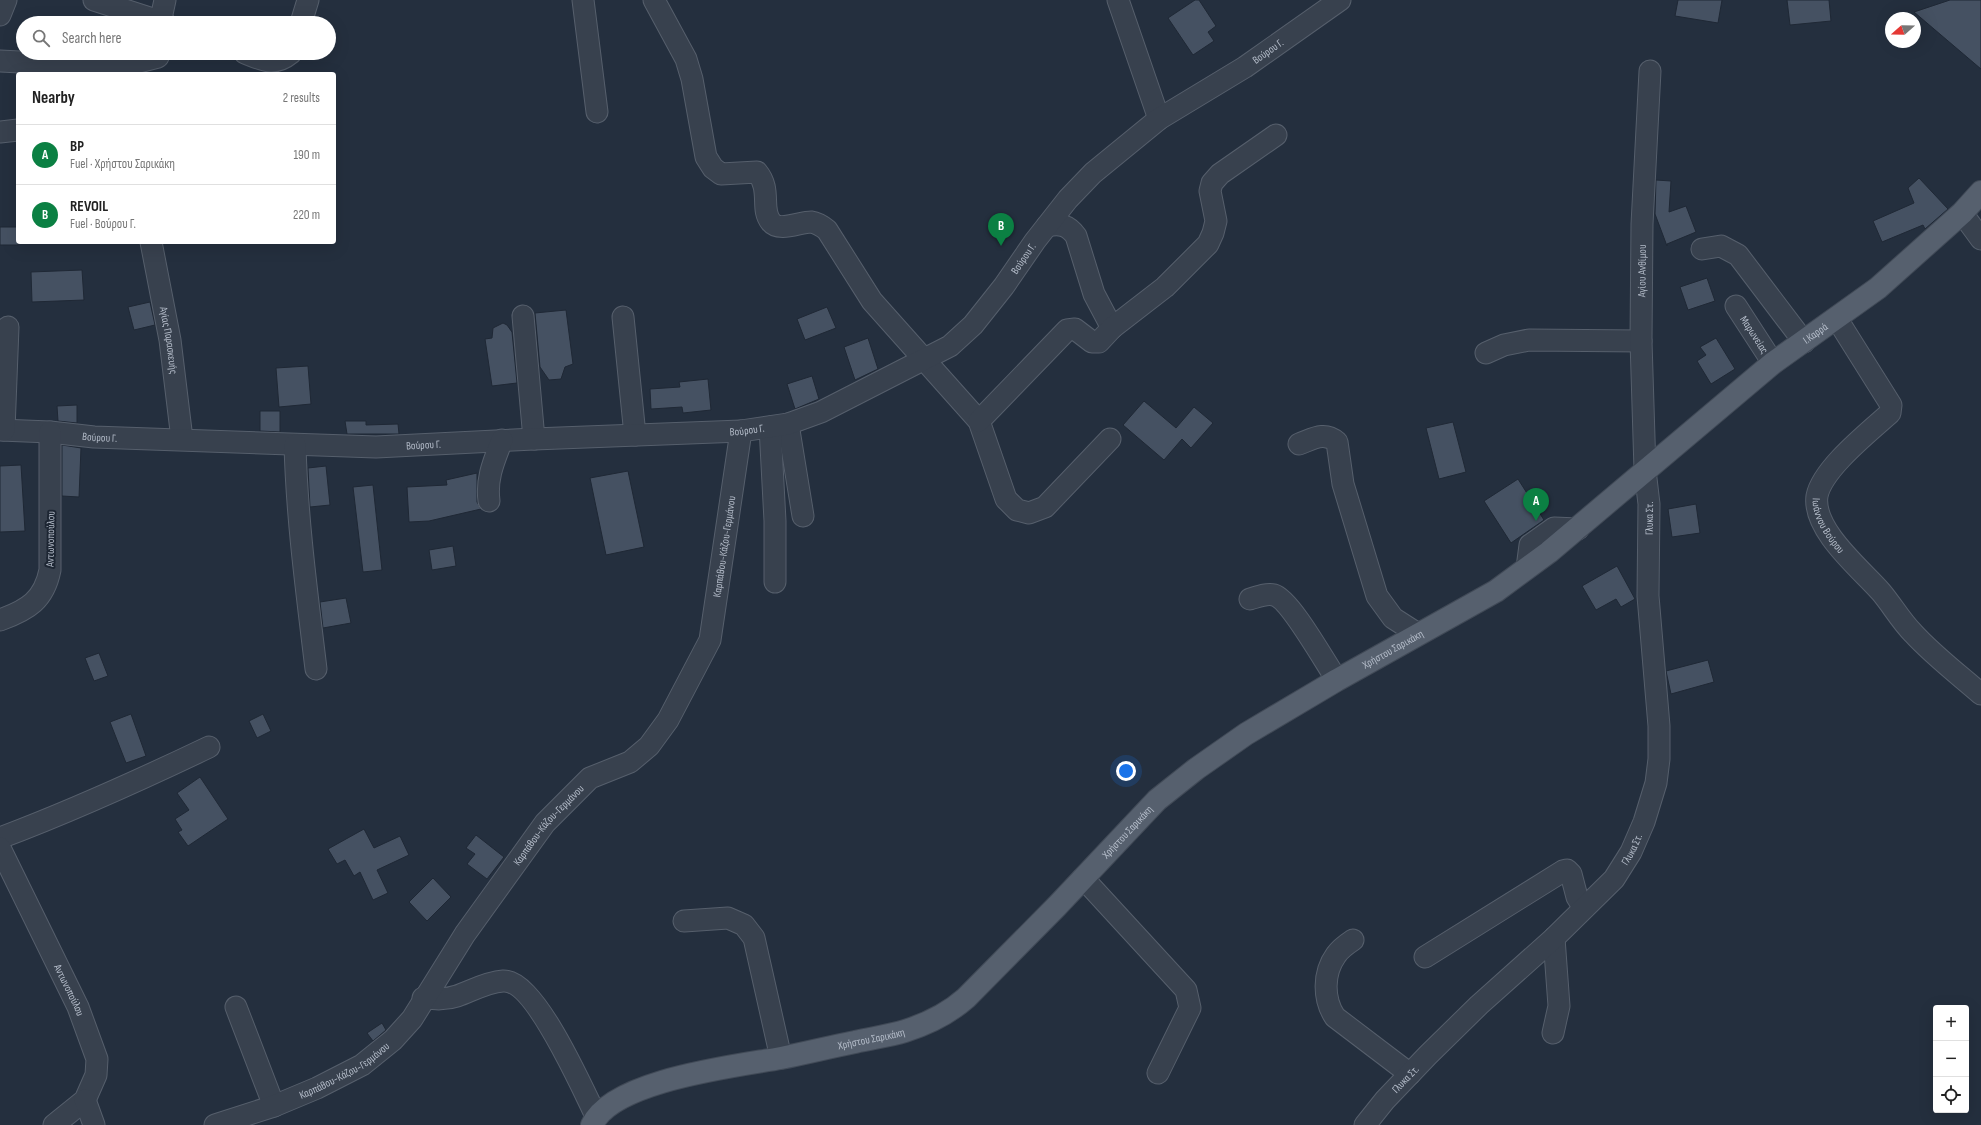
<!DOCTYPE html>
<meta charset="utf-8">
<style>
body{margin:0;font-family:"Sofia Sans Condensed",sans-serif;background:#f6f6f6;color:#222}
.controls{position:absolute;right:12px;bottom:12px;display:grid;overflow:hidden;border-radius:4px;box-shadow:0 4px 16px #0002}
.controls button{width:36px;height:36px;display:grid;place-items:center;padding:0;border:0;border-bottom:1px solid #e0e0e0;background:#fff;color:#222;font:20px sans-serif}
.compass{position:absolute;left:1885px;top:12px;width:36px;height:36px;border-radius:50%;background:#fff;box-shadow:0 4px 16px #0002;rotate:250deg}
.you{position:absolute;left:1126px;top:771px;width:14px;height:14px;margin:-10px;border:3px solid #fff;border-radius:50%;background:#1a73e8;box-shadow:0 0 0 6px #1a73e833}
.badge{display:grid;place-items:center;width:26px;height:26px;border-radius:50%;background:#0b8043;color:#fff;font-size:13px;font-weight:700}
.pin{position:absolute;translate:-50% -33px;filter:drop-shadow(0 1px 2px #0008)}
.pin::after{content:'';position:absolute;top:21px;width:14px;height:12px;background:inherit;clip-path:polygon(0 0,100% 0,50% 100%)}
.list{margin:0;padding:0;list-style:none}
h2{display:flex;justify-content:space-between;align-items:center;height:52px;margin:0;padding:0 16px;font-size:17px}
h2 small{font-size:13px;font-weight:400;color:#767676}
.list li{display:grid;grid-template-columns:26px 1fr auto;gap:12px;align-items:center;box-sizing:border-box;height:60px;padding:0 16px;border-top:1px solid #e0e0e0}
.list b{display:block;font-size:15px;white-space:nowrap}
.list p{margin:0;font-size:13px;white-space:nowrap;color:#767676}
.list em{font-size:13px;font-style:normal;color:#767676}
.icon{flex:none;width:22px;height:22px;fill:none;stroke:currentColor;stroke-width:2;stroke-linecap:round;stroke-linejoin:round}
.map{position:relative;flex:none;width:1981px;height:1125px;overflow:hidden}
.search{position:absolute;background:#fff;box-shadow:0 4px 16px #0002;left:16px;top:16px;width:320px;height:44px;display:flex;align-items:center;gap:10px;box-sizing:border-box;padding:0 14px;border-radius:22px;color:#767676;font-size:15px}
.panel{position:absolute;background:#fff;box-shadow:0 4px 16px #0002;left:16px;top:72px;width:320px;height:172px;border-radius:4px}
.map>svg:first-child{display:block}
</style>
<div class="map">
<svg width="1981" height="1125" viewBox="0 0 1981 1125">
<rect width="100%" height="100%" fill="#242f3e"/>
<g fill="#455162" stroke="#1f2835">
<path d="M1195,0H1199L1216,26L1208,32L1214,41L1193,55L1168,18Z"/>
<path d="M1678,0H1722L1718,23L1675,16Z"/>
<path d="M1787,0H1829L1831,21L1790,25Z"/>
<path d="M1950,0H1981V69L1914,12Z"/>
<path d="M1919,178L1948,209L1925,229L1923,225L1882,242L1873,221L1914,203L1908,188Z"/>
<path d="M1656,180L1671,181L1669,212L1686,206L1696,232L1667,244V246L1655,214Z"/>
<rect x="0" y="227" width="18" height="18"/>
<path d="M82,270L84,300L32,302L31,272Z"/>
<path d="M1707,278L1715,301L1688,310L1680,287Z"/>
<path d="M150,302L155,325L134,330L128,307Z"/>
<path d="M827,307L836,328L805,340L797,319Z"/>
<path d="M566,310L573,364L565,367L561,379L549,380L540,367L535,313Z"/>
<path d="M503,323L507,325L512,332L517,383L492,386L485,339L492,338L493,328Z"/>
<path d="M868,338L878,369L855,380L844,347Z"/>
<path d="M1716,338L1735,369L1711,384L1697,361L1706,355L1700,347Z"/>
<path d="M308,366L311,404L279,407L276,368Z"/>
<path d="M812,376L819,399L795,409L787,384Z"/>
<path d="M708,379L711,410L683,413L682,407L651,409L650,389L680,387L679,382Z"/>
<path d="M1144,401L1176,428L1194,407L1213,423L1191,448L1182,439L1164,460L1123,425Z"/>
<path d="M77,405V423L58,421L57,406Z"/>
<path d="M260,411H280V432L260,431Z"/>
<path d="M345,421H366V425L398,424L399,434H347Z"/>
<path d="M1453,422L1466,472L1439,479L1426,428Z"/>
<path d="M62,445L81,448L79,497L62,496Z"/>
<path d="M21,465L25,531L0,532V466Z"/>
<path d="M326,466L330,505L310,507L308,468Z"/>
<path d="M628,471L644,547L606,555L590,478Z"/>
<path d="M477,473V502L481,509L429,521L409,522L407,487L447,485L446,480Z"/>
<path d="M1518,479L1544,520L1511,543L1484,501Z"/>
<path d="M373,485L382,570L363,572L353,487Z"/>
<path d="M1696,504L1700,533L1672,537L1668,509Z"/>
<path d="M453,546L456,566L432,570L429,550Z"/>
<path d="M1617,566L1635,599L1621,607L1616,599L1596,610L1582,586Z"/>
<path d="M346,598L351,623L323,628L320,602Z"/>
<path d="M99,653L108,676L94,681L85,658Z"/>
<path d="M1708,660L1714,682L1671,694L1666,671Z"/>
<path d="M131,714L146,756L126,763L110,722Z"/>
<path d="M263,714L271,731L257,738L249,721Z"/>
<path d="M200,777L228,819L188,846L178,832L182,830L175,819L189,810L177,793Z"/>
<path d="M364,829L374,848L400,836L409,855L377,870L388,893L373,900L360,872L354,876L345,860L337,864L328,849Z"/>
<path d="M476,835L504,857L487,879L467,864L475,854L466,848Z"/>
<path d="M433,878L451,897L427,921L409,902Z"/>
<path d="M382,1023L386,1030L373,1041L367,1033Z"/>
</g>
<g fill="none" stroke-linecap="round" stroke-linejoin="round">
<g stroke="#565f6c" stroke-width="23">
<g id="minor">
<path d="M94,0L165,23"/>
<path d="M583,0L597,112"/>
<path d="M654,0L686,59L692,79L706,157L713,168L721,174L757,172C772,190 760,209 771,222C779,232 800,222 811,222C818,223 822,226 827,230L872,301L979,421L1006,499L1017,510L1029,513L1045,507L1110,439"/>
<path d="M1118,0L1159,119"/>
<path d="M0,15L6,0"/>
<path d="M160,23L165,0"/>
<path d="M301,23L308,0"/>
<path d="M245,53C263,60 274,67 291,53"/>
<path d="M0,61L119,67L158,57"/>
<path d="M0,132L18,130"/>
<path d="M1962,213L1981,239"/>
<path d="M1047,226C1060,223 1068,225 1076,236L1094,294L1112,328"/>
<path id="s1" d="M151,242L170,340L182,439"/>
<path d="M1702,249L1721,246L1738,255L1804,342"/>
<path id="s2" d="M1736,306L1773,363"/>
<path d="M523,316L534,439"/>
<path d="M623,317L635,435"/>
<path id="s3" d="M1837,319L1891,405L1890,413C1869,432 1822,469 1817,496C1812,530 1862,570 1881,592C1892,605 1901,621 1913,633C1933,655 1958,674 1981,694"/>
<path d="M1486,353L1504,345L1529,340L1641,341"/>
<path d="M979,421L1067,330L1075,329L1092,342H1099L1112,328L1165,287L1208,244L1213,233L1216,221L1210,191L1212,183L1220,174L1276,135"/>
<path d="M788,424L803,516"/>
<path d="M770,427L775,521V582"/>
<path id="s4" d="M0,430L50,432L94,437L376,447L534,439L741,431L788,424L821,412L950,346L973,325L1004,286L1035,241L1068,199L1093,173L1159,119L1245,67L1340,0"/>
<path d="M4,430L8,327"/>
<path d="M1299,444C1313,439 1324,431 1337,442L1343,484L1377,596L1393,618L1418,634"/>
<path d="M295,445C297,520 307,594 316,669"/>
<path d="M489,501C486,478 494,461 502,440"/>
<path d="M1527,568L1530,545L1554,528L1578,529"/>
<path d="M1250,599C1257,597 1266,593 1274,595C1290,599 1326,664 1337,680"/>
<path d="M0,620C28,610 44,600 50,570V432"/>
<path d="M0,838C72,811 140,780 209,747"/>
<path id="s5" d="M0,848L78,1007L97,1059L96,1075L85,1100L54,1125"/>
<path d="M1083,878L1186,990L1190,1008L1158,1073"/>
<path d="M684,921L728,918L744,925L754,938L781,1058"/>
<path d="M1353,940C1347,944 1340,949 1336,955C1323,973 1323,999 1335,1017L1410,1074"/>
<path d="M1425,957L1563,871L1567,870L1571,874L1577,897L1584,908"/>
<path d="M423,998C435,999 445,1000 457,996C471,991 487,982 503,981C535,979 583,1090 596,1116"/>
<path d="M236,1007L274,1106"/>
<path d="M1553,1033L1559,1006L1554,938"/>
<path d="M85,1100L94,1125"/>
<path id="s6" d="M215,1125L274,1106L317,1088L362,1065L393,1040L412,1019L465,934L545,823L590,778L630,762L649,746L668,720L710,640L741,431"/>
<path id="s7" d="M1365,1125L1385,1100L1428,1055L1479,1005L1554,938L1614,879L1631,852L1644,822L1656,783L1659,759V726L1648,596L1649,504L1645,470L1641,341L1642,224L1650,71"/>
</g>
</g>
<g stroke="#414a57" stroke-width="24">
<g id="major">
<path id="s8" d="M592,1125C612,1080 737,1066 781,1058C806,1053 830,1047 855,1042C872,1038 889,1036 905,1031C927,1024 949,1013 966,998L1057,906L1157,800L1196,769L1246,734L1337,680L1496,591L1549,552L1773,363L1878,288L1962,213L1981,192"/>
</g>
</g>
<use href="#minor" stroke="#38414e" stroke-width="21"/>
<use href="#major" stroke="#56606e" stroke-width="22"/>
</g>
<g text-anchor="middle" stroke-width="4" stroke-linejoin="round" paint-order="stroke">
<g font-size="11" fill="#b4bcc9" stroke="#1d2633">
<text dy="4" stroke="none"><textPath href="#s4" startOffset="1408">Βούρου Γ.</textPath></text>
<text dy="4" stroke="none"><textPath href="#s4" startOffset="1084">Βούρου Γ.</textPath></text>
<text dy="4" stroke="none"><textPath href="#s7" startOffset="969">Αγίου Ανθίμου</textPath></text>
<text dy="4" stroke="none"><textPath href="#s8" startOffset="1487">Ι.Καρρά</textPath></text>
<text dy="4" stroke="none"><textPath href="#s2" startOffset="34">Μαρωνείας</textPath></text>
<text dy="4" stroke="none"><textPath href="#s1" startOffset="100">Αγίας Παρασκευής</textPath></text>
<text dy="4" stroke="none"><textPath href="#s4" startOffset="748">Βούρου Γ.</textPath></text>
<text dy="4" stroke="none"><textPath href="#s4" startOffset="100">Βούρου Γ.</textPath></text>
<text dy="4" stroke="none"><textPath href="#s4" startOffset="424">Βούρου Γ.</textPath></text>
<text dy="4" stroke="none"><textPath href="#s7" startOffset="721">Γλυκα Στ.</textPath></text>
<text dy="4" stroke="none"><textPath href="#s3" startOffset="254">Ιωάννου Βούρου</textPath></text>
<text transform="translate(50 539) rotate(-89)" y="4">Αντωνοπούλου</text>
<text dy="4" stroke="none"><textPath href="#s6" startOffset="813">Καρπάθου-Κάζου-Γερμάνου</textPath></text>
<text dy="4" stroke="none"><textPath href="#s8" startOffset="958">Χρήστου Σαρικάκη</textPath></text>
<text dy="4" stroke="none"><textPath href="#s6" startOffset="465">Καρπάθου-Κάζου-Γερμάνου</textPath></text>
<text dy="4" stroke="none"><textPath href="#s8" startOffset="634">Χρήστου Σαρικάκη</textPath></text>
<text dy="4" stroke="none"><textPath href="#s7" startOffset="385">Γλυκα Στ.</textPath></text>
<text dy="4" stroke="none"><textPath href="#s5" startOffset="158">Αντωνοπούλου</textPath></text>
<text dy="4" stroke="none"><textPath href="#s8" startOffset="298">Χρήστου Σαρικάκη</textPath></text>
<text dy="4" stroke="none"><textPath href="#s6" startOffset="141">Καρπάθου-Κάζου-Γερμάνου</textPath></text>
<text dy="4" stroke="none"><textPath href="#s7" startOffset="61">Γλυκα Στ.</textPath></text>
</g>
</g>
</svg>
<div class="controls">
<button>+</button>
<button>−</button>
<button><svg class="icon" aria-label="locate" viewBox="0 0 24 24"><circle cx="12" cy="12" r="6"/><path d="M12 2v4M12 18v4M2 12h4M18 12h4"/></svg></button>
</div>
<svg class="compass" viewBox="-18 -18 36 36"><path d="M0-13l5 13h-10z" fill="#e53935"/><path d="M0 13l5-13h-10z" fill="#767676"/></svg>
<div class="you"></div>
<div class="pin badge" style="left:1536px;top:521px">A</div>
<div class="pin badge" style="left:1001px;top:246px">B</div>
<div class="search"><svg class="icon" aria-label="search" viewBox="0 0 24 24"><circle cx="10" cy="10" r="6"/><path d="M15 15l6 6"/></svg>Search here</div>
<section class="panel">
<h2>Nearby<small>2 results</small></h2>
<ul class="list">
<li><span class="badge">A</span><div><b>BP</b><p>Fuel · Χρήστου Σαρικάκη</p></div><em>190 m</em></li>
<li><span class="badge">B</span><div><b>REVOIL</b><p>Fuel · Βούρου Γ.</p></div><em>220 m</em></li>
</ul>
</section>
</div>
